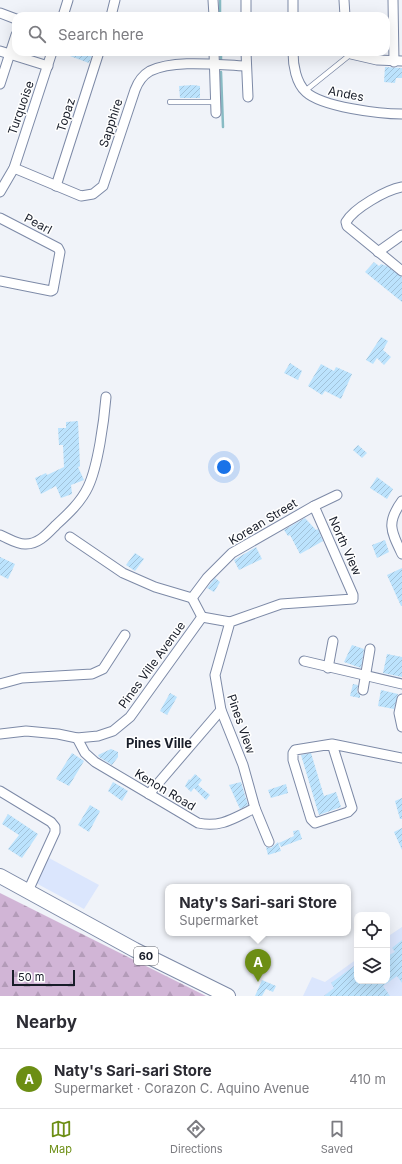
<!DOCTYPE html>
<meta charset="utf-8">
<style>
body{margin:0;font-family:Inter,sans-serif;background:#f7f7f7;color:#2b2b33}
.controls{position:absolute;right:12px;bottom:12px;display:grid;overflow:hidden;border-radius:8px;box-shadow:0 4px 16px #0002}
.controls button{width:36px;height:36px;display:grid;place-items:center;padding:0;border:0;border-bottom:1px solid #e1e1e2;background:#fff;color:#2b2b33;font:20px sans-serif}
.scale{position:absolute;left:12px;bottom:10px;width:63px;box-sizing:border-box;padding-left:4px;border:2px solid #181d29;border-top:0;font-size:11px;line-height:14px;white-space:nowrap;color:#181d29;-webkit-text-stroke:3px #fff;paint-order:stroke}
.you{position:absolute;left:224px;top:467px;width:14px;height:14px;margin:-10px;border:3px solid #fff;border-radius:50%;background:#1a73e8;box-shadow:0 0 0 6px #1a73e833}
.badge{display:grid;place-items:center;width:26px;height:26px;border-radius:50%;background:#6c8e14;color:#fff;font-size:13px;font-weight:700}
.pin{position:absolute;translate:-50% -33px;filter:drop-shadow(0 1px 2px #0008)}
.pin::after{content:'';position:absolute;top:21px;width:14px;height:12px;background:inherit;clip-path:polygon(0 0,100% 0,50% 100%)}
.popup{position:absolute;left:165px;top:884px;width:186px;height:52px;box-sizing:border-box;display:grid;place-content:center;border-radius:8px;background:#fff;filter:drop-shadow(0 1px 3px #0005);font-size:13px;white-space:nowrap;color:#7c7c81}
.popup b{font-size:15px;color:#2b2b33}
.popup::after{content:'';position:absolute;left:50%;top:100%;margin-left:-8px;border:8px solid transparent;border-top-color:#fff}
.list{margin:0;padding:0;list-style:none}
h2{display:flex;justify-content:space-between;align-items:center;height:52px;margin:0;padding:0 16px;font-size:17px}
h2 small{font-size:13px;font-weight:400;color:#7c7c81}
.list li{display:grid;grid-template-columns:26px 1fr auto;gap:12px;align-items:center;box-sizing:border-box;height:60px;padding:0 16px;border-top:1px solid #e1e1e2}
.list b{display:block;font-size:15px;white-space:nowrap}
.list p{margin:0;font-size:13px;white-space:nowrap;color:#7c7c81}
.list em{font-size:13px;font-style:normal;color:#7c7c81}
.icon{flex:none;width:22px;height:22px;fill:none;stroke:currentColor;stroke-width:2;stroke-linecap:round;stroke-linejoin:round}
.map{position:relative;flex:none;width:402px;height:996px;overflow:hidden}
.search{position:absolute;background:#fff;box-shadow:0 4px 16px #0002;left:12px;right:12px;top:12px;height:44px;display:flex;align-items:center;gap:10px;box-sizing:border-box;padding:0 14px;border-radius:12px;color:#7c7c81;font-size:15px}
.sheet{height:112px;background:#fff}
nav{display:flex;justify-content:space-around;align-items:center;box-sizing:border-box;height:56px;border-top:1px solid #e1e1e2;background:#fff;font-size:11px;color:#7c7c81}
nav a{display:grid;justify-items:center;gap:2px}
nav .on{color:#6c8e14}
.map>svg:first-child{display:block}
</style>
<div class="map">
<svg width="402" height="996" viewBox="0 0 402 996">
<defs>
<pattern id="forest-firs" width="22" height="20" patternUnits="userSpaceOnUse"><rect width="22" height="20" fill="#d1b5d6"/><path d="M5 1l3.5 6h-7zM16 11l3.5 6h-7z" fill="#b39bb8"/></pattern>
<pattern id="building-hatch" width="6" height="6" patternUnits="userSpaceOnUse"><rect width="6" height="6" fill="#bce3fd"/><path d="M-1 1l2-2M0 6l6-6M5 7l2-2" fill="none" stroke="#a1c2d9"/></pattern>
</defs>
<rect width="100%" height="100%" fill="#f0f3f9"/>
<g fill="#dbe6fd">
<path d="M49,858L99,885L84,909L34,882Z"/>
<path d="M402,927V996H303L312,977L325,982L357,959V981H387V937Z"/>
</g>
<path fill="url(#forest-firs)" d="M0,893L206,996H0Z"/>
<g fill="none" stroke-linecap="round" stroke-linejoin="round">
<g stroke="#88bbc4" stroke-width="2.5">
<path d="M220,0V16"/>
<path d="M221,52V60"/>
<path d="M221,72L223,127"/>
</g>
</g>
<g fill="url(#building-hatch)">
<path d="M59,52H93L89,63Z"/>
<path d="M385,67L402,68V78H396L395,83L384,82Z"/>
<path d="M193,85L200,86V98H180L179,86Z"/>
<path d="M374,262L379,266L381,264L387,266L402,277V302L365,272Z"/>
<path d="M381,337L388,341L383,350L391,357L384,365L377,358L373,364L366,360Z"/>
<path d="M290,363L302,371L298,380L284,373Z"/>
<path d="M321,364L334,371L336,367L352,374L341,399L325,391L322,395L308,386Z"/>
<path d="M78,421L80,466L78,467L84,480L71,485L72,494L61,498L56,486L41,494L35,478L46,473L47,475L64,467L63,445H59L58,428H66V422Z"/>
<path d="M358,445L367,453L362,458L353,450Z"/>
<path d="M377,477L393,489L387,499L370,488Z"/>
<path d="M305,518L316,530L318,529L323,541L300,554L290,535L288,536L284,530Z"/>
<path d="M385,540L389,552L377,558L372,545Z"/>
<path d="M256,547L262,559L239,570L234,560Z"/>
<path d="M135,553L144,559L135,571L126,565Z"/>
<path d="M0,557L15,564L8,579L0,575Z"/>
<path d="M402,568V606H401L387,575Z"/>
<path d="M215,578L220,582L214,592L207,588Z"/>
<path d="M352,645L364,649L361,668L344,662Z"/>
<path d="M387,654L402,657V677L383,673Z"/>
<path d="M353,684L358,685L357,692L360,695V698L350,696Z"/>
<path d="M381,690L398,694L394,709L378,706Z"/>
<path d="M170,693L177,697L167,715L160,711Z"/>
<path d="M111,749L118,752V757L112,765L99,757L98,755Z"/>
<path d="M72,753L84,761L69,786L56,779Z"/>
<path d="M311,753L324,796L336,792L341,807L319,815L301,755Z"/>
<path d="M195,774L202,780L198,785L210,795L206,800L194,788L191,792L185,786L189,779L190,780Z"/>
<path d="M113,782L128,791L122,801L108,791Z"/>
<path d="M241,782L248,805L240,809L229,785Z"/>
<path d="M286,784L288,793L271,798L268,790Z"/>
<path d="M402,798V819H400L395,801Z"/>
<path d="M90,805L100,811L89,832L78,825Z"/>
<path d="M8,814L38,834L22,858L8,849L19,835L2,824Z"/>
<path d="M402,828V850L394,832Z"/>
<path d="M299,830L302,839L281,847L279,843L294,836L293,831Z"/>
<path d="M278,842L281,851L268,855L266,847L271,848Z"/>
<path d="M402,940V983L397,976L383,986L390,996H324L334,988L331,983L357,964V981H387V956L395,952L392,948Z"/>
<path d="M262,980L276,986L273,992L266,989L262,996H255Z"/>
</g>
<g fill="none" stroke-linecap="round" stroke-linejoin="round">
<g stroke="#7d8aa7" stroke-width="6">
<g id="service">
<path d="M305,91L351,54"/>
<path d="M170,102H215"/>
</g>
</g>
<g stroke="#7d8aa7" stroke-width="11">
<g id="minor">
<path d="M213,0L214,16"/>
<path d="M293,0V16"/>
<path d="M344,0L345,16"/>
<path d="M393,0L394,62"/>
<path d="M0,13L16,19"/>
<path d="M63,16L68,0"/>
<path d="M111,16L115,0"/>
<path d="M246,16V0"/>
<path d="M0,51L48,66"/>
<path d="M214,52L216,113"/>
<path d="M246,52L248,97"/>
<path d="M293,52C293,65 296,83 306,92C322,107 380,114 402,114"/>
<path d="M350,52L351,54L377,60L402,61"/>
<path d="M0,84L16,35"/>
<path d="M14,168L81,196L93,194L103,186L135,90C138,82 143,75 150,71C175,59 218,65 246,66"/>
<path d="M56,186L99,52"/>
<path d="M402,187C386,190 354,208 346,222L347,226L402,271"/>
<path d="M0,192L14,168L52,52"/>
<path d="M0,218L58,248L60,252L53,290L51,291L0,281"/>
<path d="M378,252L402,235"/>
<path d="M402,501C386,523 391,531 402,554"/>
<path d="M0,535C8,538 18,545 26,544C39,544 48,533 56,525C68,514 81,502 88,487C98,466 104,421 106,397"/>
<path d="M70,537L123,573L155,587L192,598"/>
<path d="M192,598L207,578L232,553L314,506L337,495"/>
<path d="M192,598L202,617"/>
<path d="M202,617L230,622"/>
<path d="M304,661L402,684"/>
<path d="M328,668L333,641"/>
<path d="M0,684L22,678L92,674L103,669L125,635"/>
<path d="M363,690L370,649"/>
<path d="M402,699L399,713L402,727"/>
<path d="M0,734L26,731L58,734L77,738L98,736L113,731L130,717L202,617"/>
<path d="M77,738L85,753L95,762L198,823C221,828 234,818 255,808"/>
<path d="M332,744L352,808L348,812L315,823L311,819L293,760V753L295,750L332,744L402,758"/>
<path d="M0,791L51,822L55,827V832L28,891"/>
<path d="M149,794L221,710"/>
<path d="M269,842L255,808L243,765L221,710L215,675L230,622L281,604L353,599V595L314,506"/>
</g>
</g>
<g stroke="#7d8aa7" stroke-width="16">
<path id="primary" d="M0,876L135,950L228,996"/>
</g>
<use href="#service" stroke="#fff" stroke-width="4.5"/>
<use href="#minor" stroke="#fff" stroke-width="9"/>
<use href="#primary" stroke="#fff" stroke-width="14"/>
</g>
<g text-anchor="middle" stroke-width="3" stroke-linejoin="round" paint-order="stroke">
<rect fill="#fff" stroke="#5d6169" stroke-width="1" x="134" y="947" width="24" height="18" rx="3"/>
<g font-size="11" font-weight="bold" fill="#181d29">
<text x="146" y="960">60</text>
</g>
<g font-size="12" fill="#181d29" stroke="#fff">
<text transform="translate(346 94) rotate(11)" y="4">Andes</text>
<text transform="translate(21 108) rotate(-71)" y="4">Turquoise</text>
<text transform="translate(66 115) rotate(-72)" y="4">Topaz</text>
<text transform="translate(111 123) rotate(-72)" y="4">Sapphire</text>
<text transform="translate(38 224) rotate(28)" y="4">Pearl</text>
<text transform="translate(263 522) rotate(-31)" y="4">Korean Street</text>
<text transform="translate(345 546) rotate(66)" y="4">North View</text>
<text transform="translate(152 665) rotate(-54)" y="4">Pines Ville Avenue</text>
<text transform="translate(241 724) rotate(71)" y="4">Pines View</text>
<text transform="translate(165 790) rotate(31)" y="4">Kenon Road</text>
</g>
<g font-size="13" font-weight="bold" fill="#181d29" stroke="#fff">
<text x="159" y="748">Pines Ville</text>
</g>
</g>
</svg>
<div class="controls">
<button><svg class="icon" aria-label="locate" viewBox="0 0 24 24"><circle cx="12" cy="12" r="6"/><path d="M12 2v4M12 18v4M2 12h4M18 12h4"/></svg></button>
<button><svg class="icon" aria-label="layers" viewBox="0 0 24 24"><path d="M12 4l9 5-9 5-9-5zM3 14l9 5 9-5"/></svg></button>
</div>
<div class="scale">50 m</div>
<div class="you"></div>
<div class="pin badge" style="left:258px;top:982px">A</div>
<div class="popup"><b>Naty's Sari-sari Store</b>Supermarket</div>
<div class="search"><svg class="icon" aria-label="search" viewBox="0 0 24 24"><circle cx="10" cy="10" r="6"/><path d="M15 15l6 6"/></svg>Search here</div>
</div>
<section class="sheet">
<h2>Nearby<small></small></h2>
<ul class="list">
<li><span class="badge">A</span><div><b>Naty's Sari-sari Store</b><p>Supermarket · Corazon C. Aquino Avenue</p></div><em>410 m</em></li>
</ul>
</section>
<nav>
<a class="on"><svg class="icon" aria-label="map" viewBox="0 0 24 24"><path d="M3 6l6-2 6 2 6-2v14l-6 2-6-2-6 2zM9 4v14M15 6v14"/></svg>Map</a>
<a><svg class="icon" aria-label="directions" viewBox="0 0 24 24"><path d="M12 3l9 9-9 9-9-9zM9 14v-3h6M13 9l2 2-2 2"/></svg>Directions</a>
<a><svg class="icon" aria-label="saved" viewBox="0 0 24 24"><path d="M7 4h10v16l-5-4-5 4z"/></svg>Saved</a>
</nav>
